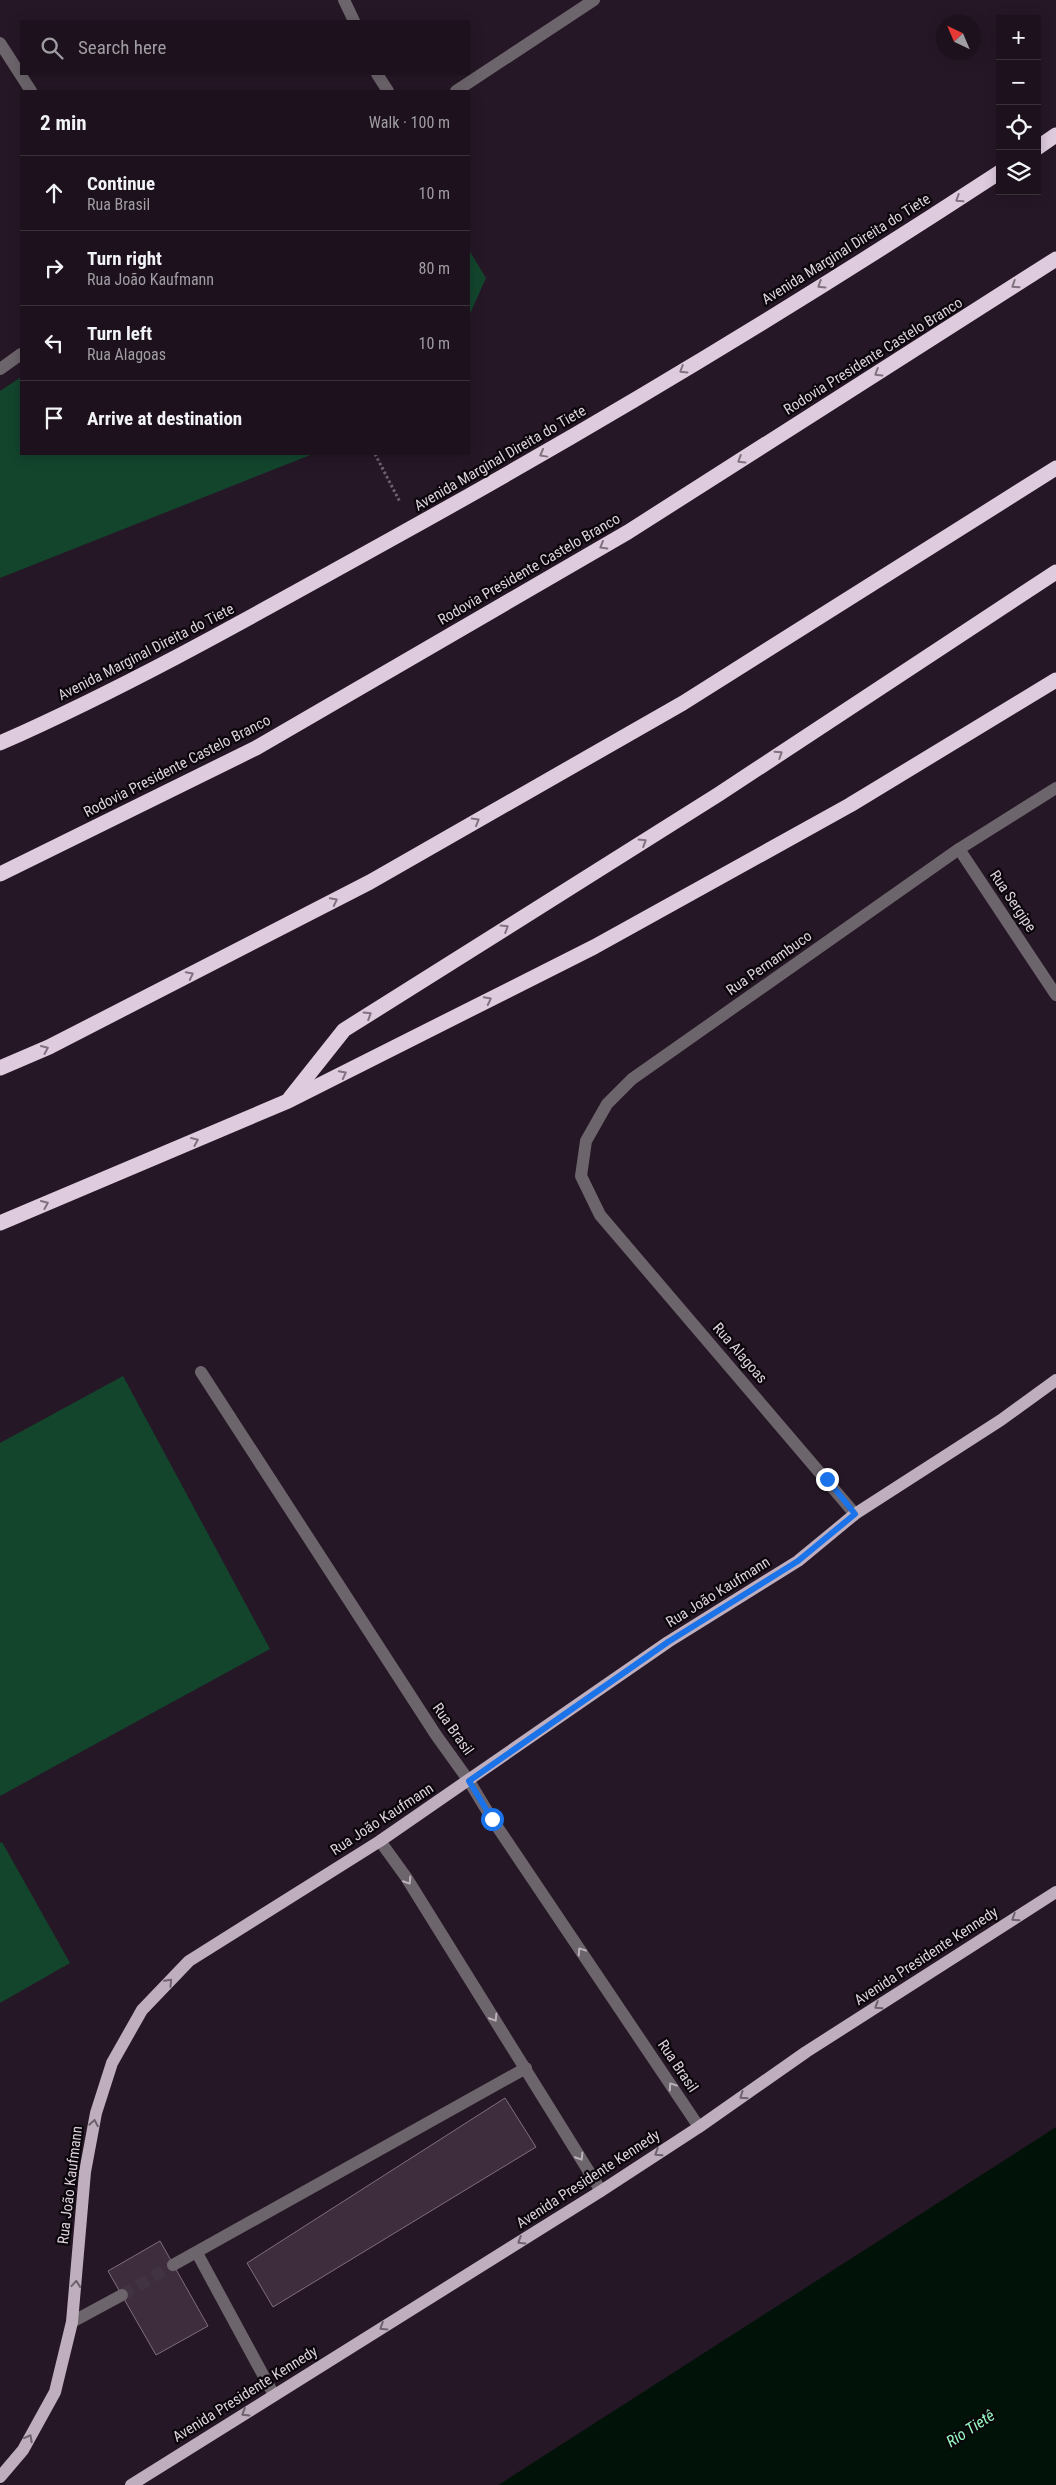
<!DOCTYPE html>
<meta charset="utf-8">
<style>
body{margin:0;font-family:"Roboto Condensed",sans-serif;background:#291f29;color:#f1f3f6}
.controls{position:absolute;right:15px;top:15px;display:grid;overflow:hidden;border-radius:0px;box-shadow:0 2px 12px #0003}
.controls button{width:45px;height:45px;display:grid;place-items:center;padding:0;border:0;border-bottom:1px solid #3a313b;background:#1c111c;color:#f1f3f6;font:25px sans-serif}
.compass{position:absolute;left:936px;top:15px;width:45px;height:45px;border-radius:50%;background:#1c111c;box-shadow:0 2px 12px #0003;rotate:316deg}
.stop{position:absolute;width:15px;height:15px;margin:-11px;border:4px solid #1a73e8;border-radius:50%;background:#fff}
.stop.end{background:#1a73e8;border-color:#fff;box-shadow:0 1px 5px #0008}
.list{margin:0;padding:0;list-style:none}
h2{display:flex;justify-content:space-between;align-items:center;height:65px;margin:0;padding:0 20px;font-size:21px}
h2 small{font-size:16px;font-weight:400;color:#a09da3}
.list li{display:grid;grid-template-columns:32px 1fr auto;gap:15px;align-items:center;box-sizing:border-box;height:75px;padding:0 20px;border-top:1px solid #3a313b}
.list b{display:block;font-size:19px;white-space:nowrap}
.list p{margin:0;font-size:16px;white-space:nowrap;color:#a09da3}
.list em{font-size:16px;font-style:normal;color:#a09da3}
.icon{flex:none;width:28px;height:28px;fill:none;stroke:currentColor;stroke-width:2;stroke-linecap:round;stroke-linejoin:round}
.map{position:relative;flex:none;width:1056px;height:2485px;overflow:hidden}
.search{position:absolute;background:#1c111c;box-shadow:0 2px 12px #0003;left:20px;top:20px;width:450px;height:55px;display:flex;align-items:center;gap:12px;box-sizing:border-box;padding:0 18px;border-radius:0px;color:#a09da3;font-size:19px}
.panel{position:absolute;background:#1c111c;box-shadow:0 2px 12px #0003;left:20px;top:90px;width:450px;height:365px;border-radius:0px}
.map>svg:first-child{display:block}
</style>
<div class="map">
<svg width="1056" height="2485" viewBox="0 0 1056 2485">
<rect width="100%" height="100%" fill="#261726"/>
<g fill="#13452d">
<path d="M469,250L486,278L469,316Z"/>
<path d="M21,377V454H313L0,578V391Z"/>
<path d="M123,1376L270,1649L0,1796V1443Z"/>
<path d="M2,1842L70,1963L0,2003V1843Z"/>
</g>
<path fill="#011308" d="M1056,2127V2485H498L500,2484Z"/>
<g fill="#3e2e3d" stroke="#806d7f">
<path d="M505,2098L536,2147L273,2307L247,2263Z"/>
<path d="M160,2241L208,2326L156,2355L108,2271Z"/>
</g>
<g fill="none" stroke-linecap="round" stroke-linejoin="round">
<path stroke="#413341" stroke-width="12" stroke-dasharray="12 6" stroke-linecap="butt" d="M122,2295L173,2265"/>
<path stroke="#6f626f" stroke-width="3" stroke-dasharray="2.5 2.5" stroke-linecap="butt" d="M375,454L400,502"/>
<g stroke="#6d656c" stroke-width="12">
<path d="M344,0L354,21"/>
<path d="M0,43L31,91"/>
<path d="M377,74L388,91"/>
<path d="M456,91L594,0"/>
<path d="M0,369L21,354"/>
<path d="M959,849L1056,995"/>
<path d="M201,1372L436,1735L469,1781L492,1819L699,2127"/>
<path d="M855,1514L600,1215L581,1176L586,1141L607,1104L632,1079L959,849L1056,788"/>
<path d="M380,1841L406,1877L601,2191"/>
<path d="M197,2253L274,2395"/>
<path d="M173,2265L526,2068"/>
<path d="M72,2322L122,2295"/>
</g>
<g stroke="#bfaebe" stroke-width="12">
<path d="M0,2477L23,2450L55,2392L72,2322L85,2172L96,2113L112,2063L142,2010L189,1961L380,1841L668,1642L798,1561L855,1514L1001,1420L1056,1380"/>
<path d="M131,2485L601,2191L699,2127L806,2052L1056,1892"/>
</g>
<g stroke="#dfcbde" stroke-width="15">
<path d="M1037,148L1056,135"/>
<path d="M0,743C136,683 265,609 395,537C601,423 803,301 1000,172"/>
<path d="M0,874L256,748L628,532L1056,259"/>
<path d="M0,1068L49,1047L370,882L683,703L1056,468"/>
<path d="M290,1098L344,1030L719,794L1056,572"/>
<path d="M0,1223L288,1101L594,947L850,805L1056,680"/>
</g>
</g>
<defs><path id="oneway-chevron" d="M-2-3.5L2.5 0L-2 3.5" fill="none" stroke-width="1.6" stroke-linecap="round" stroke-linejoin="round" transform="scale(1.25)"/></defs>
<g stroke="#80727f">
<use href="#oneway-chevron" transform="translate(959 199) rotate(147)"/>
<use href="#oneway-chevron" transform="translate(821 285) rotate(148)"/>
<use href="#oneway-chevron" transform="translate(1015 285) rotate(147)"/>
<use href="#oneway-chevron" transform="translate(683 370) rotate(148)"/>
<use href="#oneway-chevron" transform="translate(878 373) rotate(148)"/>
<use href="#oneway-chevron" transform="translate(543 454) rotate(151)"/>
<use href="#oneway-chevron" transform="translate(741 460) rotate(148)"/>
<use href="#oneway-chevron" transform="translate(603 546) rotate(150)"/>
<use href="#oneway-chevron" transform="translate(779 754) rotate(-33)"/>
<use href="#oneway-chevron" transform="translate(476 821) rotate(-30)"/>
<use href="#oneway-chevron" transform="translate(643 842) rotate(-32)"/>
<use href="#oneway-chevron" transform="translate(334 901) rotate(-27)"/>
<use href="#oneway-chevron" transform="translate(505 928) rotate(-32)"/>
<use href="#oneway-chevron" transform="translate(190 975) rotate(-27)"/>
<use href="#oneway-chevron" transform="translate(488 1000) rotate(-27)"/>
<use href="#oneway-chevron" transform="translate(368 1015) rotate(-32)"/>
<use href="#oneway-chevron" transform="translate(45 1049) rotate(-24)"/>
<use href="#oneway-chevron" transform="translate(343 1074) rotate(-27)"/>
<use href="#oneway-chevron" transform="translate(195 1141) rotate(-23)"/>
<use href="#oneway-chevron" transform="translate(45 1204) rotate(-23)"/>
</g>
<g stroke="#bbb1ba">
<use href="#oneway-chevron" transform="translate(408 1881) rotate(57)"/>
<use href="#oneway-chevron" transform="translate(581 1951) rotate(-124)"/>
<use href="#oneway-chevron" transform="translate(494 2018) rotate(58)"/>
<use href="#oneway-chevron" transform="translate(672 2086) rotate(-124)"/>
<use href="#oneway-chevron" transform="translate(580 2157) rotate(58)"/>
</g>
<g stroke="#6e626d">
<use href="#oneway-chevron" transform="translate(1015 1918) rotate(147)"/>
<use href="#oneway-chevron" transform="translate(169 1982) rotate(-46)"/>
<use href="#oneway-chevron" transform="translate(878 2006) rotate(147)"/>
<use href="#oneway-chevron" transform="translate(743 2096) rotate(145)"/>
<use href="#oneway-chevron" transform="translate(94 2123) rotate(-80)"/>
<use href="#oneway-chevron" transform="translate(658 2153) rotate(147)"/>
<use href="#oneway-chevron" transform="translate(521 2241) rotate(148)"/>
<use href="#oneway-chevron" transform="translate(76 2284) rotate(-85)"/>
<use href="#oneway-chevron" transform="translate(383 2327) rotate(148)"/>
<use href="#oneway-chevron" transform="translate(245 2413) rotate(148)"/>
<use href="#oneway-chevron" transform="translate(29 2438) rotate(-62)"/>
</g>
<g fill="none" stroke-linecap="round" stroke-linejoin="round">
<path stroke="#1a73e8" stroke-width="6" d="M492,1819L469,1781L668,1642L798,1561L855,1514L827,1479"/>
</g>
<g text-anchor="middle" stroke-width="4.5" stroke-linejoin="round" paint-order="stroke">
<g font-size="15" fill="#dcd1db" stroke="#0b060b">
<text transform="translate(846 249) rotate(-32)" y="5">Avenida Marginal Direita do Tiete</text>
<text transform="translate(873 356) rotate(-32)" y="5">Rodovia Presidente Castelo Branco</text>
<text transform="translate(500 458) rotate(-30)" y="5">Avenida Marginal Direita do Tiete</text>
<text transform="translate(529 569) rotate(-30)" y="5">Rodovia Presidente Castelo Branco</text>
<text transform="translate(146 652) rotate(-27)" y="5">Avenida Marginal Direita do Tiete</text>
<text transform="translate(177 766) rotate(-27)" y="5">Rodovia Presidente Castelo Branco</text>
<text transform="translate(1013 901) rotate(56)" y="5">Rua Sergipe</text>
<text transform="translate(769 963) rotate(-35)" y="5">Rua Pernambuco</text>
<text transform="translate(740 1353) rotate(49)" y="5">Rua Alagoas</text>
<text transform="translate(718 1592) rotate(-32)" y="5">Rua João Kaufmann</text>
<text transform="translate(453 1729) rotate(55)" y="5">Rua Brasil</text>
<text transform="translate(382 1819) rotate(-33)" y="5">Rua João Kaufmann</text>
<text transform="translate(926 1956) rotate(-33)" y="5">Avenida Presidente Kennedy</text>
<text transform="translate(678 2066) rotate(56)" y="5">Rua Brasil</text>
<text transform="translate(588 2179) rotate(-33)" y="5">Avenida Presidente Kennedy</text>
<text transform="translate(70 2185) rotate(-83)" y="5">Rua João Kaufmann</text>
<text transform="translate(245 2394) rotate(-32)" y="5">Avenida Presidente Kennedy</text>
</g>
<g font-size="16" font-style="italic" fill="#98f9c3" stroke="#0b060b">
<text transform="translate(970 2428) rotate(-33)" y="6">Rio Tietê</text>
</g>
</g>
</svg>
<div class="controls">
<button>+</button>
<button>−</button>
<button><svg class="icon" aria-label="locate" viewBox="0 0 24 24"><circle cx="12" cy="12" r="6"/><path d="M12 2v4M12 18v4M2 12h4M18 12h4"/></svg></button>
<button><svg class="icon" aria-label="layers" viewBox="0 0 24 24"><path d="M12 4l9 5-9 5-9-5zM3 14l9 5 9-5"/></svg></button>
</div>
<svg class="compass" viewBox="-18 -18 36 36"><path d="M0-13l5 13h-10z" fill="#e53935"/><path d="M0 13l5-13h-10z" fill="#a09da3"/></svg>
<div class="stop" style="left:492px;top:1819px"></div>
<div class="stop end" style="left:827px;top:1479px"></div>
<div class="search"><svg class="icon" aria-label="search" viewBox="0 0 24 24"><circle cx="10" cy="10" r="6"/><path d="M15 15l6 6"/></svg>Search here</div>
<section class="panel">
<h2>2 min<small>Walk · 100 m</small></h2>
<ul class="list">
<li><svg class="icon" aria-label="ahead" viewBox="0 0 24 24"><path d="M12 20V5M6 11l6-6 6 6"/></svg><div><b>Continue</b><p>Rua Brasil</p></div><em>10 m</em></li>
<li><svg class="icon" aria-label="right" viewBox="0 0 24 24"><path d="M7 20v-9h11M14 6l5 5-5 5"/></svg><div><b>Turn right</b><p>Rua João Kaufmann</p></div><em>80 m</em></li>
<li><svg class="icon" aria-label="left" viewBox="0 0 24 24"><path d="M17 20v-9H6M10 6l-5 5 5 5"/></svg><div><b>Turn left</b><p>Rua Alagoas</p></div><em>10 m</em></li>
<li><svg class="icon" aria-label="arrive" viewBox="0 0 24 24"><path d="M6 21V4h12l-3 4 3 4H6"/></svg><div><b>Arrive at destination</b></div></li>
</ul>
</section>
</div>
